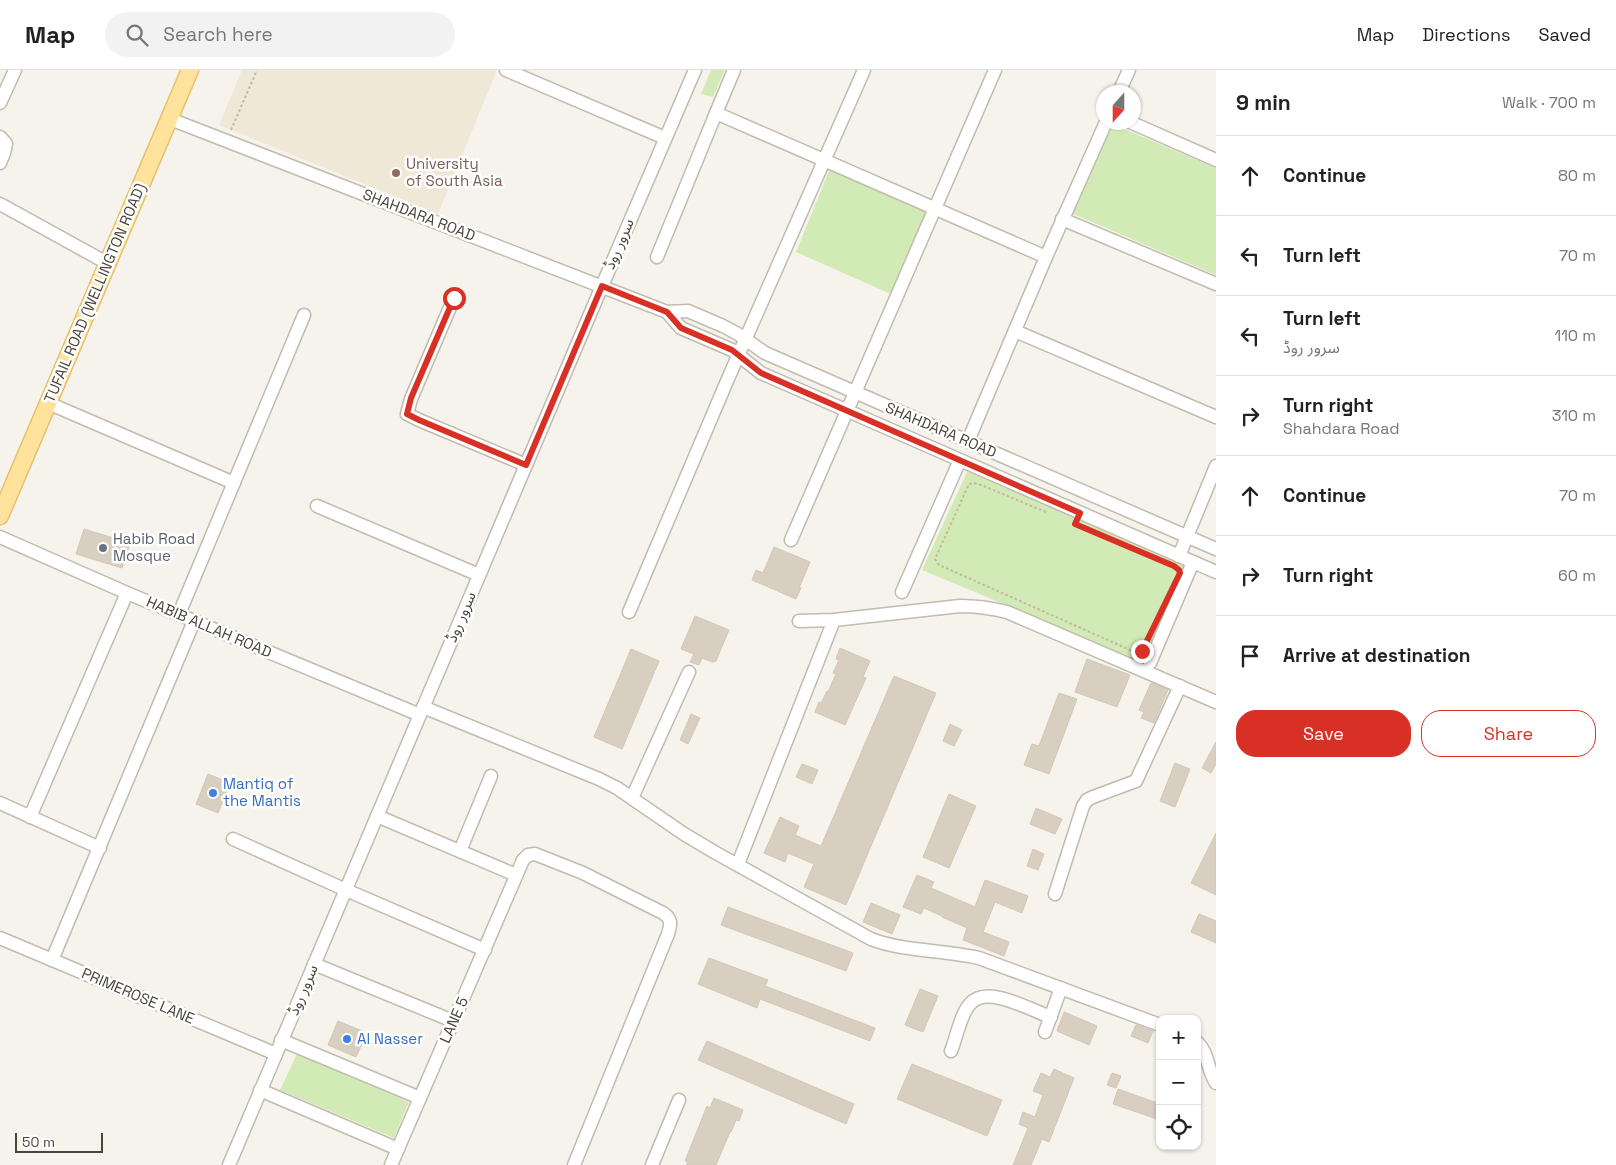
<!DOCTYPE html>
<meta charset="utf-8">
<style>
body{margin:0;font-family:"Space Grotesk","Noto Sans Arabic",sans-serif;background:#f2f2f2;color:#222}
.controls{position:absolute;right:15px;bottom:15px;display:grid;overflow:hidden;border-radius:10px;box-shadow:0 1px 4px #0004}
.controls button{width:45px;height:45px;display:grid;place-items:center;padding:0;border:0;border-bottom:1px solid #e0e0e0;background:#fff;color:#222;font:25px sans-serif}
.compass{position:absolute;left:1096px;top:15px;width:45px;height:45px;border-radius:50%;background:#fff;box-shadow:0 1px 4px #0004;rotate:201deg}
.scale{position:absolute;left:15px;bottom:12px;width:88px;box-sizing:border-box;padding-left:5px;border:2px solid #4b4439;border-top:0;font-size:14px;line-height:18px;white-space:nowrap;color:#4b4439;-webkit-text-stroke:4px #fff;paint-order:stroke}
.stop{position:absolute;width:15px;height:15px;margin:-11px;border:4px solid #d93025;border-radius:50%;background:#fff}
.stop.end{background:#d93025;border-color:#fff;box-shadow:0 1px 5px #0008}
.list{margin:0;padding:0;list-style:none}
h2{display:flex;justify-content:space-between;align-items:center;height:65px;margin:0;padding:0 20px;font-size:21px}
h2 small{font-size:16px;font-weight:400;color:#767676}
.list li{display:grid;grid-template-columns:32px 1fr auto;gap:15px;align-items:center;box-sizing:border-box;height:80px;padding:0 20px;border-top:1px solid #e0e0e0}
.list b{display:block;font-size:19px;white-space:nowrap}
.list p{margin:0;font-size:16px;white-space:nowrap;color:#767676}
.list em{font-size:16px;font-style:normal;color:#767676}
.actions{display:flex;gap:10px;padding:15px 20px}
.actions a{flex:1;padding:11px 0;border:1px solid #d93025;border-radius:20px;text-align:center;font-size:18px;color:#d93025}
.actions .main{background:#d93025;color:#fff}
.icon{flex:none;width:28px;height:28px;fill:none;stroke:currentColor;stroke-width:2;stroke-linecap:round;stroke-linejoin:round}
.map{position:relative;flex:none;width:1216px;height:1095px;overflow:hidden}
header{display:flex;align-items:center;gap:30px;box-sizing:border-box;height:70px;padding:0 25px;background:#fff;border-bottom:1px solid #e0e0e0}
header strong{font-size:24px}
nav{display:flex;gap:28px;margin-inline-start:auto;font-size:18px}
.search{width:350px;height:45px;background:#f2f2f2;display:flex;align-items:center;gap:12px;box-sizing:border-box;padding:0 18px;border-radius:28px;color:#767676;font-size:19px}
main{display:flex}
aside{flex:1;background:#fff}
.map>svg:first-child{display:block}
</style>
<header>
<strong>Map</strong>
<div class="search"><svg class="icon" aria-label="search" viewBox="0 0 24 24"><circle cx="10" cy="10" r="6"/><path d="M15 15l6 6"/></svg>Search here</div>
<nav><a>Map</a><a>Directions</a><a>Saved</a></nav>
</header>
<main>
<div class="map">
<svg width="1216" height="1095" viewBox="0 0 1216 1095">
<rect width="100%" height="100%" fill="#f6f3ec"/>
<path fill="#efe8d6" d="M242,0H497L438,144L219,55Z"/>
<g fill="#d2eab5">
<path d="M711,0H725L713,27L701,24Z"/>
<path d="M1110,53L1216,98V205L1071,143Z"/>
<path d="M829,101L837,102L926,141L928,144L891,224L796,182Z"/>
<path d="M967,402L973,403L1181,492L1186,498L1145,593L922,500Z"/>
<path d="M297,984L409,1032L394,1068L280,1020Z"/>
</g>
<g fill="#d8cfc1" stroke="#d3c7b4">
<path d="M84,459L130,473L122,498L76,484Z"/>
<path d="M774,477L810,492L799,518H801L796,529L752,510L756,500L763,503Z"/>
<path d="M695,546L729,560L716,591L712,592L702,588L699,595L690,592L694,584L681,579Z"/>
<path d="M840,578L870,591L863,607L866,608L845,655L815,642L819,632L821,633L827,621L828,622L836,604L833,603L839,590L836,589Z"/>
<path d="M631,579L659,591L622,679L594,667Z"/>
<path d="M1087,589L1130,605L1117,637L1075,622Z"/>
<path d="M894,606L936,623L846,835L804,817L814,794L788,783L785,792L764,783L780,747L799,756L795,765L821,776Z"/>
<path d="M1151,613L1168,620L1154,653L1141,648L1144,642L1139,640Z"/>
<path d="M1059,623L1077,629L1049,704L1024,695L1032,674L1039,676Z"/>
<path d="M691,644L700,648L688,674L680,670Z"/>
<path d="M950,654L962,660L954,676L943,671Z"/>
<path d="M1216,672V694L1211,703L1202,698Z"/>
<path d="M1175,693L1190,699L1175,737L1160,731Z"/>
<path d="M802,694L818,700L812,714L796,707Z"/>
<path d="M208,704L230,713L218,743L196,734Z"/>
<path d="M949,724L976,736L949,798L923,787Z"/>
<path d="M1036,738L1062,749L1055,764L1030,754Z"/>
<path d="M1216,763V825L1191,813Z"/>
<path d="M1033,779L1044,784L1038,800L1027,796Z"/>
<path d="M917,805L934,812L931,818L975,837L985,810L1028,826L1022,843L995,832L983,862L1009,872L1004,886L963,870L967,858L942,847V846L924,838L921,844L903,837Z"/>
<path d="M871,833L900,845L892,864L863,852Z"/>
<path d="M728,837L853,883L846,901L721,855Z"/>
<path d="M1199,844L1216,851V873L1191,862Z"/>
<path d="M709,888L768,910L765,916L875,958L870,971L760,929L757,938L698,914Z"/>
<path d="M920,919L938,926L923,962L905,955Z"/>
<path d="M1064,942L1097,956L1089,975L1057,961Z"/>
<path d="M338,951L367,963L356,987L328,975Z"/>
<path d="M1136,955L1153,961L1148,973L1131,966Z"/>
<path d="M707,971L854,1034L846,1054L698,990Z"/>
<path d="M912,994L1002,1030L987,1066L897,1029Z"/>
<path d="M1054,999L1074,1008L1049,1072L1042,1069L1031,1095H1013L1028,1058L1019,1054L1023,1042L1035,1047L1043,1025L1033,1021L1041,1003L1050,1007Z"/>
<path d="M1112,1003L1121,1006L1116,1018L1107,1015Z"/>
<path d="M1118,1019L1160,1034V1041L1157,1049L1113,1034Z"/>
<path d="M714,1028L743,1040L739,1051L736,1050L731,1062H730L716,1095H686L688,1092L685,1091L707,1036L710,1038Z"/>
</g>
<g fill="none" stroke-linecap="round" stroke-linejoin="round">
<g stroke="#c2bbae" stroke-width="15">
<g id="minor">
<path d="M506,0L665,68"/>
<path d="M1119,22L1129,0"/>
<path d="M0,33L15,0"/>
<path d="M716,43L734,0"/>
<path d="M170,49L667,242L688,241L723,256L738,264L765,283L1216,479"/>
<path d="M1130,52L1216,90"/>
<path d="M0,67L6,74L4,83L0,93"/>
<path d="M0,134L107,193"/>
<path d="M1062,149L1216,214"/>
<path d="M657,187L716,43L1046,187"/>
<path d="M454,228L411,329L407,344L419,350L526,395"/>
<path d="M667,242L681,258L732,280L761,303L1216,502"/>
<path d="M1015,261L1216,347"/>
<path d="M48,333L234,413"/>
<path d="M968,371L1046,187L1106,52"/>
<path d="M317,436L479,505"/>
<path d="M0,467L127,523L420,645"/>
<path d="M791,470L995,0"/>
<path d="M1179,486L1216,396"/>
<path d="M902,522L960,390"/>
<path d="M629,542L727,311L864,0"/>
<path d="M179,544L304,245"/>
<path d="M799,551L834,550L960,536C976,536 991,538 1007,542L1216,632"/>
<path d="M1150,593L1193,492"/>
<path d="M423,637L599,709L617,718L684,764L716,783L871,869C901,881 945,880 979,888L1160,955"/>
<path d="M632,728L689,602"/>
<path d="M0,733L100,778"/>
<path d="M377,746L516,805"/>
<path d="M30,747L127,523"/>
<path d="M233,769L346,820L485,880"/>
<path d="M460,781L491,706"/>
<path d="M738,794L834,550"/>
<path d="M1055,824L1083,736L1087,730L1093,727L1136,711L1180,616"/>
<path d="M0,868L276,984"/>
<path d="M52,890L194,551"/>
<path d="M314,894L453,951"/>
<path d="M1045,962L1061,918"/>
<path d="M281,970L420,1028"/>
<path d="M1197,972C1209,983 1207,1000 1216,1013"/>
<path d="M951,981C956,969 961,943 970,934C987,914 1030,940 1051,947"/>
<path d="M260,1020L398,1079"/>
<path d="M229,1095L602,216L695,0"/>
<path d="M391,1095L523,790L528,785L535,784L583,803L663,843C672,849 671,854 668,864L574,1095"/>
<path d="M652,1095L679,1030"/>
</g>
</g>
<g stroke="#e6c16a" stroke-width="19">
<path id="major" d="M0,446L190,0"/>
</g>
<g stroke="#c4b79f" stroke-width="2" stroke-dasharray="2.5 2.5" stroke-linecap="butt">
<path d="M231,60L257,0"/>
<path d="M1046,442L981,415L974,413L969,414L935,489L939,495L1137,583L1141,582"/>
</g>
<use href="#minor" stroke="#fff" stroke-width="12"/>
<use href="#major" stroke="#ffe39c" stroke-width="16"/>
</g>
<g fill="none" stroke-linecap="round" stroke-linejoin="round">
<path stroke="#d93025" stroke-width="6" d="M454,228L411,328L407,344L419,350L526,395L602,216L667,242L681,258L732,280L761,303L1080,443L1075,454L1174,496L1179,500L1180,503L1142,581"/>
</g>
<circle fill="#8d6e63" stroke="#fff" stroke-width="2" cx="396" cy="103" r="5"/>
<circle fill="#6b7280" stroke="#fff" stroke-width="2" cx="103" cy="478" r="5"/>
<g fill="#3f7fe0" stroke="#fff" stroke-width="2">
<circle cx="213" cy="723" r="5"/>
<circle cx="347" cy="969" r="5"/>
</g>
<g text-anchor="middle" stroke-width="5" stroke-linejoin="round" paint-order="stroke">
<g font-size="15" fill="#785e54" stroke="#fff" text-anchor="start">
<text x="406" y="99">University<tspan x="406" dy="17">of South Asia</tspan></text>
</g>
<g font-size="15" fill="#4b4439" stroke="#fff">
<text transform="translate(419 145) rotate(21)" y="5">SHAHDARA ROAD</text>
<text transform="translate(619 174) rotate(-67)" y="5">سرور روڈ</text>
<text transform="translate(95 223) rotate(-67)" y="5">TUFAIL ROAD (WELLINGTON ROAD)</text>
<text transform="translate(941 360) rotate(23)" y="5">SHAHDARA ROAD</text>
<text transform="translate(461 547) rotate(-67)" y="5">سرور روڈ</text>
<text transform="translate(209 557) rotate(23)" y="5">HABIB ALLAH ROAD</text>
<text transform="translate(303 920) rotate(-67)" y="5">سرور روڈ</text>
<text transform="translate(138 926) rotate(23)" y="5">PRIMEROSE LANE</text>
<text transform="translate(454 950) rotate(-66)" y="5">LANE 5</text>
</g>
<g font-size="15" fill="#5b616d" stroke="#fff" text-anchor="start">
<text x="113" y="474">Habib Road<tspan x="113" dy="17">Mosque</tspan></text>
</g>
<g font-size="15" fill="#366cbe" stroke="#fff" text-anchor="start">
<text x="223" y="719">Mantiq of<tspan x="223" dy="17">the Mantis</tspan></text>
<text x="357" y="974">Al Nasser</text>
</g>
</g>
</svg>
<div class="controls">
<button>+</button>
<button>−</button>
<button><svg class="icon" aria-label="locate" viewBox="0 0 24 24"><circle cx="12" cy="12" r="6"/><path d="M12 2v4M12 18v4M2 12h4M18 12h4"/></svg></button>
</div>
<svg class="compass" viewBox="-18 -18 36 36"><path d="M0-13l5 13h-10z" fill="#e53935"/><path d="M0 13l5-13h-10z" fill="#767676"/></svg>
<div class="scale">50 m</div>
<div class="stop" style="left:454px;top:228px"></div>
<div class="stop end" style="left:1142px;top:581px"></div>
</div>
<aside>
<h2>9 min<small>Walk · 700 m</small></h2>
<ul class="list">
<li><svg class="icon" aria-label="ahead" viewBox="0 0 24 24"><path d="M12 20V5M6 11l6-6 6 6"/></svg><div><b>Continue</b></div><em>80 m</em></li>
<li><svg class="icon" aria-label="left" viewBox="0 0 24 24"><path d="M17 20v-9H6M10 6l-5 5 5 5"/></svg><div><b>Turn left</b></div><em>70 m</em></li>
<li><svg class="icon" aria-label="left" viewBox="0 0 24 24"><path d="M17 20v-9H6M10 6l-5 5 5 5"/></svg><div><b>Turn left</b><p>سرور روڈ</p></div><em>110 m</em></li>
<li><svg class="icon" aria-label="right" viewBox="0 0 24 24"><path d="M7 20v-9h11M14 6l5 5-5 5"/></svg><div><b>Turn right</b><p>Shahdara Road</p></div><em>310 m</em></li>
<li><svg class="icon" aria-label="ahead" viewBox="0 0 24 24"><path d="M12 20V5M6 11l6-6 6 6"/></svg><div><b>Continue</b></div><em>70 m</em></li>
<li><svg class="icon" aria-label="right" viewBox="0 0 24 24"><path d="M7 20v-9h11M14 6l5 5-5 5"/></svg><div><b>Turn right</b></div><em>60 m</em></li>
<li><svg class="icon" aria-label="arrive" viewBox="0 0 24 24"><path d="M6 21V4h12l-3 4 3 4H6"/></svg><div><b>Arrive at destination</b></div></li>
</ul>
<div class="actions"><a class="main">Save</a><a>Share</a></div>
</aside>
</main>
